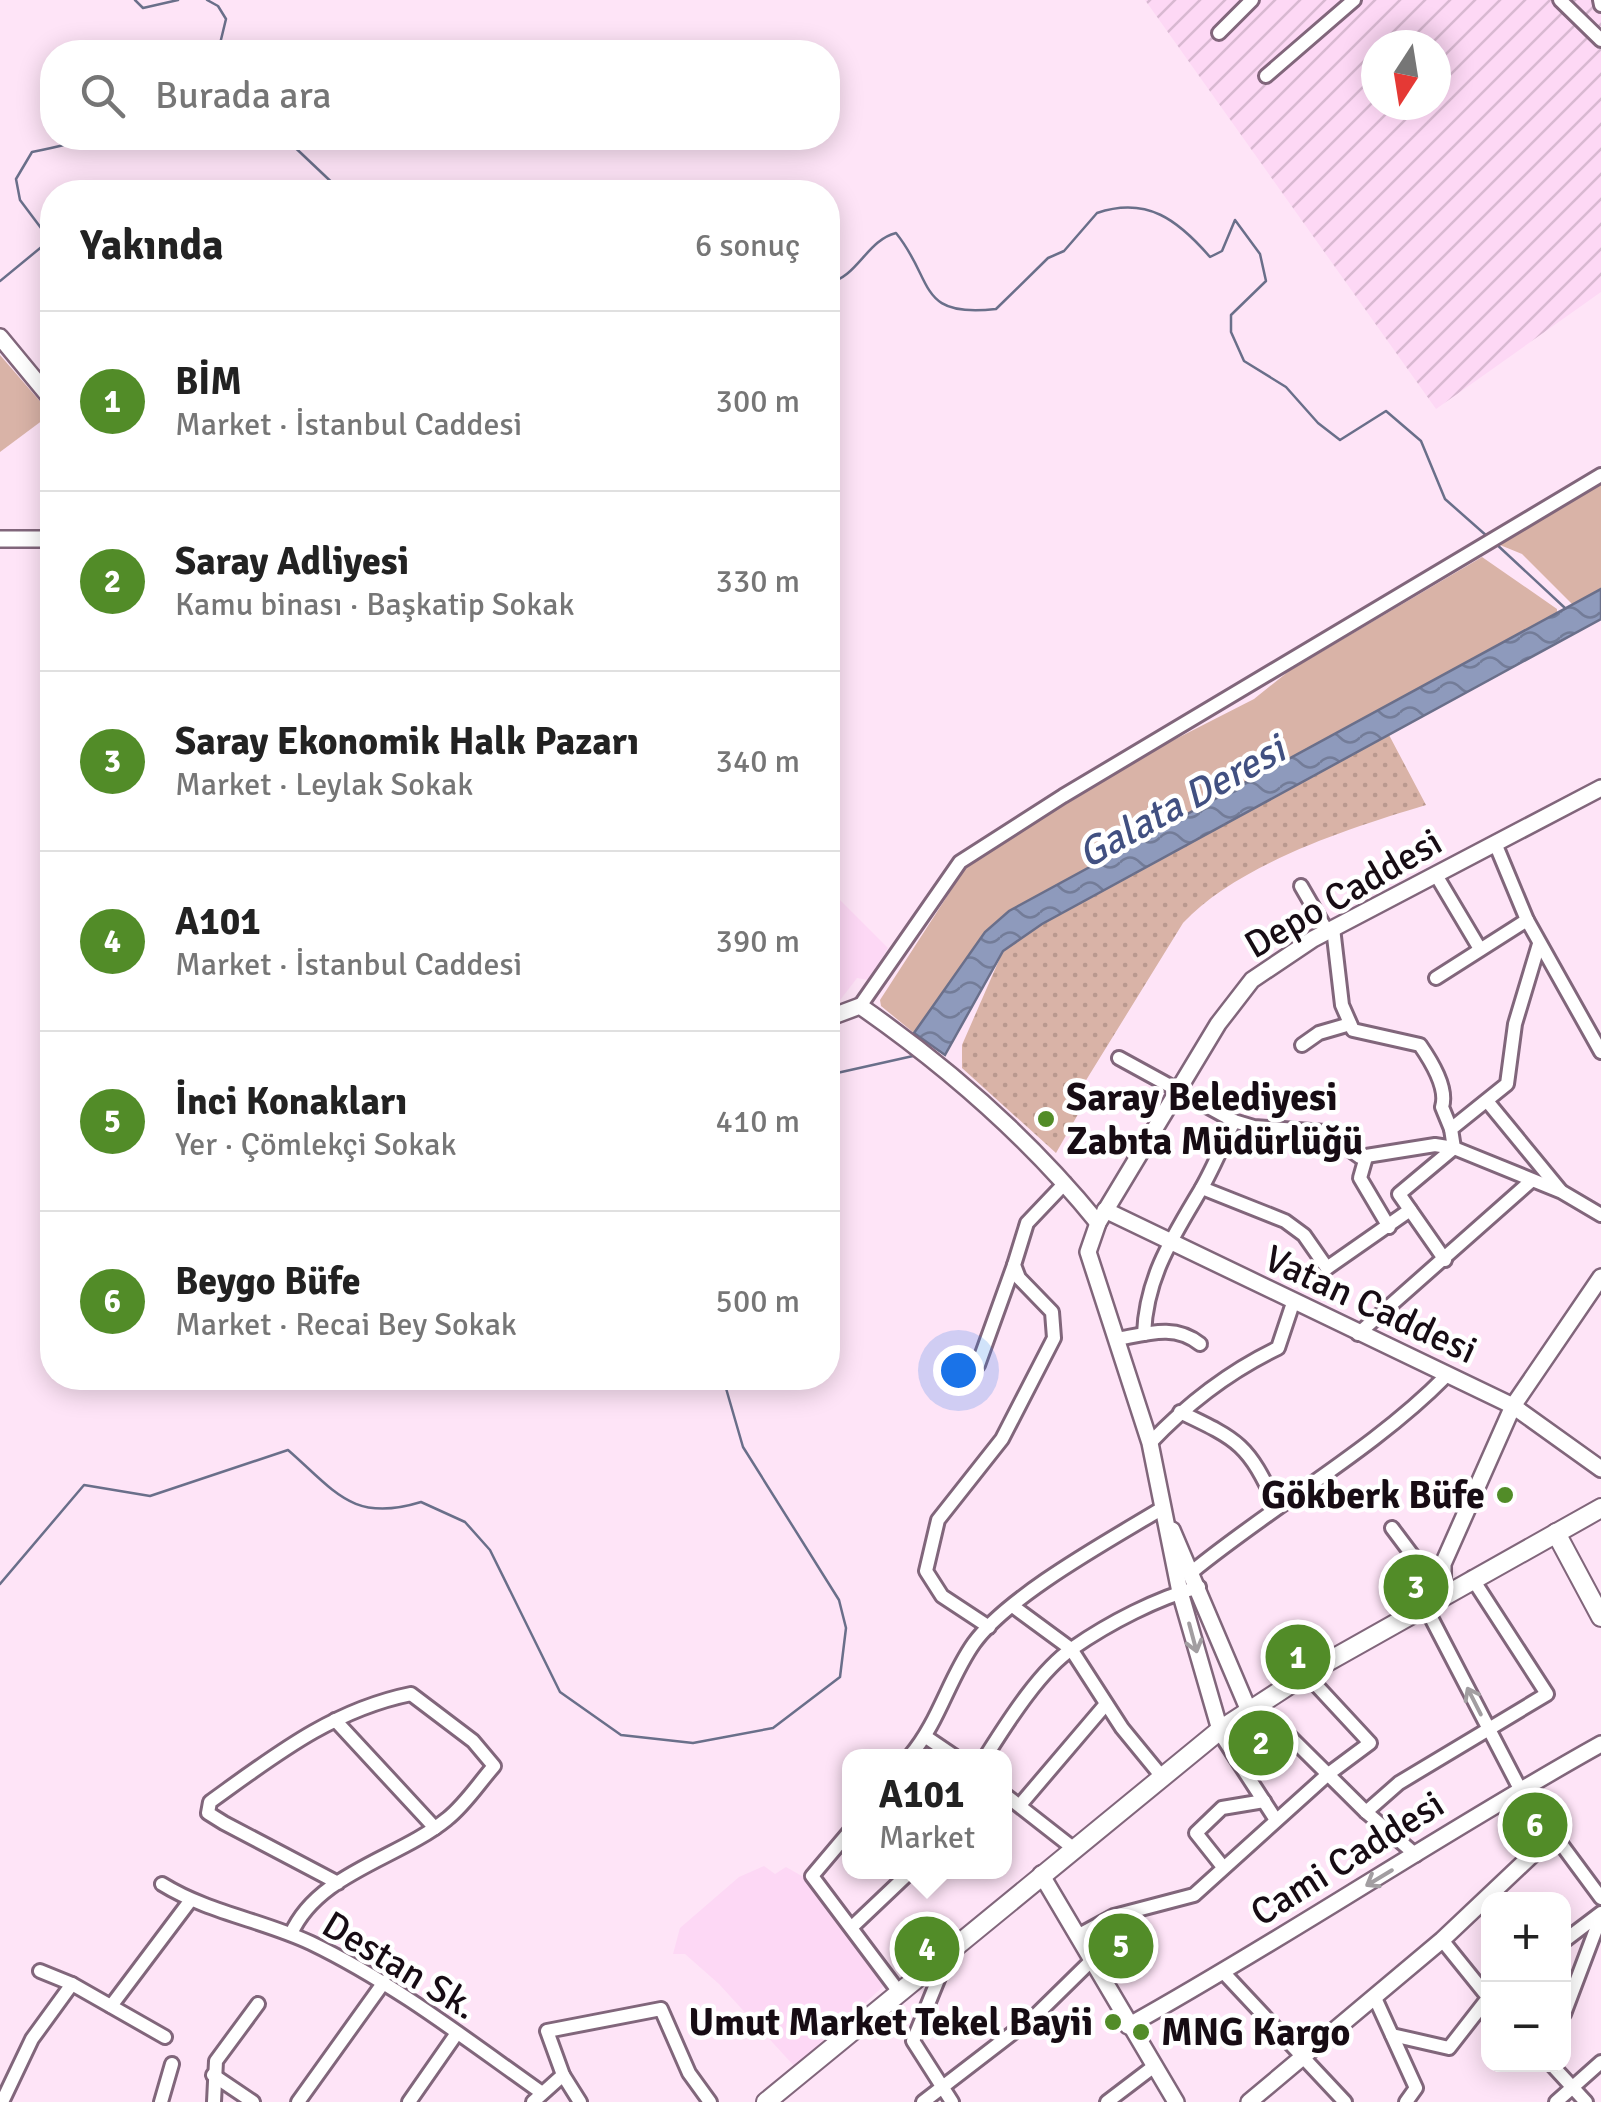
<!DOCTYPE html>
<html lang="tr">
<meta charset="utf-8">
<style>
body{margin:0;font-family:Signika,sans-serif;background:#f6f6f6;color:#222}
.controls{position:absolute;right:30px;bottom:30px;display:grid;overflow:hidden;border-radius:20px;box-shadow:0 5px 25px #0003}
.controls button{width:90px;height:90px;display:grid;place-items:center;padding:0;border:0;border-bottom:2px solid #e0e0e0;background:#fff;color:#222;font:50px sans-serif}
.compass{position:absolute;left:1361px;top:30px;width:90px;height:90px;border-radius:50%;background:#fff;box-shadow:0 5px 25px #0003;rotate:192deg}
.you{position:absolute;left:958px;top:1370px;width:35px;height:35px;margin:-25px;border:8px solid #fff;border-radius:50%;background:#1a73e8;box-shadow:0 0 0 15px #1a73e833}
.badge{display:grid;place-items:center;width:65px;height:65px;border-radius:50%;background:#528c28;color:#fff;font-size:32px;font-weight:700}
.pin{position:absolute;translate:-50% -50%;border:5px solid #fff;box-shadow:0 2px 10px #0006}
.popup{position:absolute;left:842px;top:1749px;width:170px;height:130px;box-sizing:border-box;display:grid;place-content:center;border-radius:20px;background:#fff;filter:drop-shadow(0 2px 8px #0005);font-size:32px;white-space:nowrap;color:#767676}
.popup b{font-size:38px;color:#222}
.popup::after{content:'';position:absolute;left:50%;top:100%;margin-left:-20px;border:20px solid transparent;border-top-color:#fff}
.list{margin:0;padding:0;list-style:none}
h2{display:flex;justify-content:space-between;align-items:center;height:130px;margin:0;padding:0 40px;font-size:42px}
h2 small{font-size:32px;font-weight:400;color:#767676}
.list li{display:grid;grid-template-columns:65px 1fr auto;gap:30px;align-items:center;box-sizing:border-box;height:180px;padding:0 40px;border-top:2px solid #e0e0e0}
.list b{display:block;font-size:38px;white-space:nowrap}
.list p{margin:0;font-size:32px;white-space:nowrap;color:#767676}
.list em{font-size:32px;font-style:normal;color:#767676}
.icon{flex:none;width:55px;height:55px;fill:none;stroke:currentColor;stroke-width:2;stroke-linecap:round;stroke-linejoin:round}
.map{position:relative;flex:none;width:1601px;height:2102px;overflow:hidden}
.search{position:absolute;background:#fff;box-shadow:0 5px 25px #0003;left:40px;top:40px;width:800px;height:110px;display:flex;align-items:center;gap:25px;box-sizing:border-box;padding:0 35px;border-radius:40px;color:#767676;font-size:38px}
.panel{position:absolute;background:#fff;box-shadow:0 5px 25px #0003;left:40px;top:180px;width:800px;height:1210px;border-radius:40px}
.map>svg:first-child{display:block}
</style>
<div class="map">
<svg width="1601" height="2102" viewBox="0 0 1601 2102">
<defs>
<pattern id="industrial-furrows" width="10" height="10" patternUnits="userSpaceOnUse" patternTransform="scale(2.5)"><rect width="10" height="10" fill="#fdd8f5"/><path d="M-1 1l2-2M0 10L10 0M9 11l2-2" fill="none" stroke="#d8b8d1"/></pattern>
<pattern id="park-dots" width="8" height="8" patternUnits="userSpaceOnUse" patternTransform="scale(2.5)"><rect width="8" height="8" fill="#d9b3a7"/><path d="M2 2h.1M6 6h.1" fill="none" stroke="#ba998f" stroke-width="1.8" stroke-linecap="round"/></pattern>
<pattern id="water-waves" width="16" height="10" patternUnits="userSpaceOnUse" patternTransform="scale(2.5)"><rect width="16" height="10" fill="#8e9abc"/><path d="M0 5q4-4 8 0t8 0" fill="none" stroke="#737c98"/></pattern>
</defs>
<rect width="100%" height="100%" fill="#fee4f7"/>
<g fill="#fdd8f5">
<path d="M828,888L888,948L868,980L857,978L834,1008L828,1009Z"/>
<path d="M764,1866L775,1874L786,1867L814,1883L888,1982L795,2067L719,1984L685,1954H673L680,1928L739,1877Z"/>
</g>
<path fill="url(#industrial-furrows)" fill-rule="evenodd" d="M1145,0H1601V292L1436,409ZM1376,45H1436V105H1376Z"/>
<g fill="#d9b3a7">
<path d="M0,355L51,414L0,452Z"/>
<path d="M1601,482V589L1573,605L1522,554L1500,545Z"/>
<path d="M1482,557L1557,609V614L1009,911L985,932L914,1033L881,1006L880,1000L968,864L1158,748L1254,699L1289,671Z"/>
</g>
<path fill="url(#park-dots)" d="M1389,735L1426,805C1349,828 1238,864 1183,923L1072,1103L1081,1109L1056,1153L962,1068V1045L1003,951L1042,924Z"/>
<path fill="url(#water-waves)" stroke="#6a6f8a" stroke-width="2.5" d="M1601,589V619L1042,924L1003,951L945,1055L914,1033L985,932L1009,911Z"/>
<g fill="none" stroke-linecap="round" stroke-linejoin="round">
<g stroke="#6a6f8a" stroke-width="2.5">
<path d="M135,0L143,8L178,0"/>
<path d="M207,0L218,6L226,19L218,52"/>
<path d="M285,138L342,192"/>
<path d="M0,281L50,240L20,200L16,179L32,152C54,148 72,143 93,138"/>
<path d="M828,283C857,278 867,240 896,233C935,281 916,318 996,309L1048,258L1064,251L1097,213C1147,196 1178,220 1210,257L1222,251L1235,220L1260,254L1266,281L1231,315V332L1244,361L1286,387L1318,423L1340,440L1386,411L1421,441L1445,499L1488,537"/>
<path d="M1494,542L1565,608"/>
<path d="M828,1075L913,1056"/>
<path d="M0,1584L84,1485L150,1496L288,1450C336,1492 353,1523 421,1502L465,1522L490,1550L560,1692L621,1735L693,1743L773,1728L840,1677L846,1628L839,1600L743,1447L723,1378"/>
</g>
<g stroke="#81667b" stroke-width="18">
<g id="minor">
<path d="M1560,0L1601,40"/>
<path d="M1600,0L1601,5"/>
<path d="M1219,33L1252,0"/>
<path d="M1266,76L1354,0"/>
<path d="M1495,843L1527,920L1601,1052"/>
<path d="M1436,875L1480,949"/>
<path d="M1301,886L1327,931"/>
<path d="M1333,928L1342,1005L1353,1030L1420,1045C1431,1061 1448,1088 1442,1107L1451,1129"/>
<path d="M1436,978L1527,920"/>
<path d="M860,1006L960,862L1063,796L1601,475"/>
<path d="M1302,1045L1319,1033L1350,1024"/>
<path d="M1119,1058L1234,1121L1254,1127L1325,1132L1360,1157L1435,1145L1454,1148L1562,1192L1601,1215"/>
<path d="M1487,1101L1560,1190"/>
<path d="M1366,1157L1360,1178L1389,1227"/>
<path d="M1202,1188L1285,1221L1304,1235L1327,1268L1410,1210"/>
<path d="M1445,1260L1399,1194L1454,1148L1451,1129L1507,1084L1515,1024L1539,944"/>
<path d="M1144,1334C1146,1278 1172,1238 1200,1191C1213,1169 1223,1144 1234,1121"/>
<path d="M1358,1334L1531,1181"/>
<path d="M1118,1339C1149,1333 1175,1324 1200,1344"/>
<path d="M978,1365L1014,1265"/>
<path d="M1180,1412C1239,1440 1248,1444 1276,1505"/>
<path d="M1150,1443C1188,1403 1228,1372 1278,1348L1293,1303"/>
<path d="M1392,1528L1443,1596"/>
<path d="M1193,1571C1275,1504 1373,1450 1446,1376"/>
<path d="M1425,1606L1519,1787L1601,1898"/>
<path d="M1014,1607L1071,1649L1122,1728L1163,1778"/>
<path d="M989,1627L942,1596L926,1571L938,1520L1002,1439L1054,1338L1052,1312L1019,1278L1014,1265L1027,1223L1065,1183"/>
<path d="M1258,1705L1366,1812L1416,1855"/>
<path d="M335,1720L435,1828"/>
<path d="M1219,1732L1276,1820"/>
<path d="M926,1737L954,1756"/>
<path d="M910,1756C939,1722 949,1678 974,1643C1009,1595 1110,1540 1161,1509"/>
<path d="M986,1756C1007,1723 1040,1670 1073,1648C1109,1623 1157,1598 1199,1587"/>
<path d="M1004,1794L1073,1848"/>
<path d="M1020,1805L1106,1704"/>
<path d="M1366,1812L1399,1783L1547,1694L1472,1578"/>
<path d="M850,1831L812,1876L899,1992"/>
<path d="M1223,1867L1196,1833L1222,1808L1264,1801"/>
<path d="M162,1884C209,1913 262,1920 311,1943C394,1983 467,2040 542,2093"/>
<path d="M852,1927L910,1872"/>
<path d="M291,1934C318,1873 398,1859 447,1819C465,1805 479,1783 494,1766L473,1741L411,1694C332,1710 274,1756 210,1802L208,1813L224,1823L338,1883"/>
<path d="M1081,1934L1114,1916L1194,1895L1327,1775L1370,1743L1306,1674"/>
<path d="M1442,1940L1488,1997"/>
<path d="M1564,1941L1601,1913"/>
<path d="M948,1955L913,2041L952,2102"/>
<path d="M40,1971L72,1984L165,2037"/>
<path d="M1224,1973L1345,2102"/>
<path d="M1375,1998L1416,2088L1406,2102"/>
<path d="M111,2006L190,1901"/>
<path d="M1564,2014L1601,1916"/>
<path d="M1392,2035L1449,2048L1488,1998"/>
<path d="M1551,2064L1586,2102"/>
<path d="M213,2075L253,2102"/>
<path d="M2,2102L32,2039L72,1984"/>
<path d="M161,2102L172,2064"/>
<path d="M214,2102L216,2061L258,2004"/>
<path d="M298,2102L384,1982"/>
<path d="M409,2102L457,2033"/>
<path d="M533,2102L563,2075"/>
<path d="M580,2102L563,2075L547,2031L661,2009L689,2073L710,2102"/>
<path d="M923,2102L1036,2015L1091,1961"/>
<path d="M1107,2102L1153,2067"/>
<path d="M1556,2102L1601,2062"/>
</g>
</g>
<g stroke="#81667b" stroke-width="20">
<g id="major">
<path d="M0,337L52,400"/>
<path d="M0,539H52"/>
<path d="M828,1018L860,1006C949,1068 1030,1139 1098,1223"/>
<path d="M1105,1210L1513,1406L1601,1469"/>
<path d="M1172,1530L1249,1711"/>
<path d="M1443,1596V1564L1513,1406L1601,1277"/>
<path d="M1220,1730L1180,1592L1150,1443L1088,1252L1098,1223L1218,1024L1252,980L1313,939L1601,788"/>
<path d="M1041,1874L1176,2102"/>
<path d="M1128,2026C1288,1937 1441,1833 1601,1744"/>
<path d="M1249,2102L1442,1940L1555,1833"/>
</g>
</g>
<g stroke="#81667b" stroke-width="22">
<g id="highway">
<path d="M1556,1533L1601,1617"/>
<path d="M766,2102L1220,1730L1306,1674L1601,1508"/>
</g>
</g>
<use href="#minor" stroke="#fff" stroke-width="12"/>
<use href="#major" stroke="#fff" stroke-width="15"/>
<use href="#highway" stroke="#fff" stroke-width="18"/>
</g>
<defs><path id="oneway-shaft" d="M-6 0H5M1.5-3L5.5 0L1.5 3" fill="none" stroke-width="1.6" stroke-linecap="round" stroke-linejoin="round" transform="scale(2.5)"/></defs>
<g stroke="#a29ea1">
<use href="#oneway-shaft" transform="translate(1193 1638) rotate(75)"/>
<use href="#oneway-shaft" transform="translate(1474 1701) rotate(-117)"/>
<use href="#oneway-shaft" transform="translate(1379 1878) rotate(149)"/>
</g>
<g fill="#528c28" stroke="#fff" stroke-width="4">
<circle cx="1046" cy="1119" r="10"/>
<circle cx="1505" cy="1495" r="10"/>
<circle cx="1113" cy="2022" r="10"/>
<circle cx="1141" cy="2032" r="10"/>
</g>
<g text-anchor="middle" stroke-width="9" stroke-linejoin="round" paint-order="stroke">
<g font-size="38" fill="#170c14" stroke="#fff">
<text transform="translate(1343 893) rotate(-30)" y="13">Depo Caddesi</text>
<text transform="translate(1371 1304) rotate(25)" y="13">Vatan Caddesi</text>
<text transform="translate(1347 1858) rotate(-32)" y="13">Cami Caddesi</text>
<text transform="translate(400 1965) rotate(31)" y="13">Destan Sk.</text>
</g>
<g font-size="38" font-weight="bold" fill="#170c14" stroke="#fff" text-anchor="start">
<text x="1066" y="1110">Saray Belediyesi<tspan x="1066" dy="44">Zabıta Müdürlüğü</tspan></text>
<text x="1485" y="1508" text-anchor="end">Gökberk Büfe</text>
<text x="1093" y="2035" text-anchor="end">Umut Market Tekel Bayii</text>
<text x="1161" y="2045">MNG Kargo</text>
</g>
<g font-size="40" font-style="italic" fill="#415081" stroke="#fff">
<text transform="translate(1181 801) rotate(-29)" y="14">Galata Deresi</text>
</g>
</g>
</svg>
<div class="controls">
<button>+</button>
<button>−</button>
</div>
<svg class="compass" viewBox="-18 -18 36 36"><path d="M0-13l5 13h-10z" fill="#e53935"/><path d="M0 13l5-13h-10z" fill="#767676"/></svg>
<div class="you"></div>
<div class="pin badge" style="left:1298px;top:1657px">1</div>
<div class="pin badge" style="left:1261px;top:1743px">2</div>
<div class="pin badge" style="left:1416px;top:1587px">3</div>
<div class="pin badge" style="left:927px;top:1949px">4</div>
<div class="popup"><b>A101</b>Market</div>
<div class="pin badge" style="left:1121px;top:1946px">5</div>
<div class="pin badge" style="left:1535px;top:1825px">6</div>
<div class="search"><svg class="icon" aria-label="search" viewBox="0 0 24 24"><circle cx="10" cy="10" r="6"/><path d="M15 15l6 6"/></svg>Burada ara</div>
<section class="panel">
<h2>Yakında<small>6 sonuç</small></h2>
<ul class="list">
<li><span class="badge">1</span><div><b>BİM</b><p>Market · İstanbul Caddesi</p></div><em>300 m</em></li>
<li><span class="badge">2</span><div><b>Saray Adliyesi</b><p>Kamu binası · Başkatip Sokak</p></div><em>330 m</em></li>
<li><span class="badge">3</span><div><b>Saray Ekonomik Halk Pazarı</b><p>Market · Leylak Sokak</p></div><em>340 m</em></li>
<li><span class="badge">4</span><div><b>A101</b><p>Market · İstanbul Caddesi</p></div><em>390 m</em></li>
<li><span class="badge">5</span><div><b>İnci Konakları</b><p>Yer · Çömlekçi Sokak</p></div><em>410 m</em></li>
<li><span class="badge">6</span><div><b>Beygo Büfe</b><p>Market · Recai Bey Sokak</p></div><em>500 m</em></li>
</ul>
</section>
</div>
